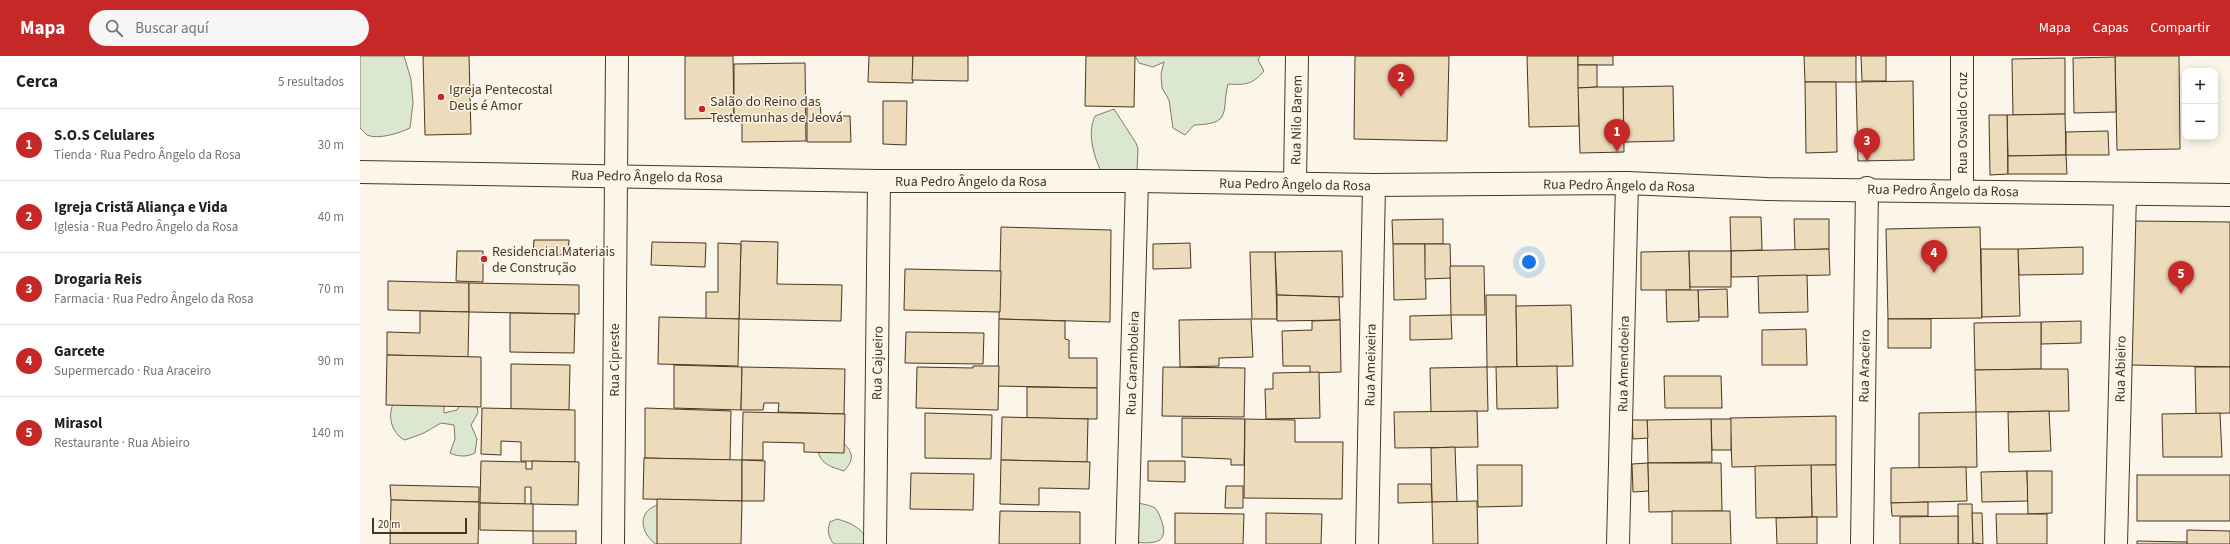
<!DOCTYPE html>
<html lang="es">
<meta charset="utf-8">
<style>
body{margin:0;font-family:"Source Sans 3",sans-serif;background:#f6f6f6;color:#202124}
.controls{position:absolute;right:12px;top:12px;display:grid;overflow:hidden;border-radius:8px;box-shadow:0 2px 10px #0003}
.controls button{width:36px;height:36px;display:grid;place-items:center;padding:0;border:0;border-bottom:1px solid #e0e0e0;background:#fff;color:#202124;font:20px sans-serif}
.scale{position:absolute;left:12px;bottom:10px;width:95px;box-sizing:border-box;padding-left:4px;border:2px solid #4a3520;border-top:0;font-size:11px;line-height:14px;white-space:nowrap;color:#4a3520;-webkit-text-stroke:3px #fbf6e9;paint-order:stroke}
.you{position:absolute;left:1169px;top:206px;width:14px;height:14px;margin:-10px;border:3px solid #fff;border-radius:50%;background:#1a73e8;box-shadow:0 0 0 6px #1a73e833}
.badge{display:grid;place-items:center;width:26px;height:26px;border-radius:50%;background:#c62828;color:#fff;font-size:13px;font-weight:700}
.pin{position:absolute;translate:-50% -33px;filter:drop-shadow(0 1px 2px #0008)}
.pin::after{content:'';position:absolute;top:21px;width:14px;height:12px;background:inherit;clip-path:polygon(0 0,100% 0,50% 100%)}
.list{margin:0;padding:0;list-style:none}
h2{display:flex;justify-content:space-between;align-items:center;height:52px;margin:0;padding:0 16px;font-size:17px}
h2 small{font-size:13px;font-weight:400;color:#757577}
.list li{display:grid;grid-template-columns:26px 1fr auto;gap:12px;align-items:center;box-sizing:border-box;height:72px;padding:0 16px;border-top:1px solid #e0e0e0}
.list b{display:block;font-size:15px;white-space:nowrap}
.list p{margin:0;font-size:13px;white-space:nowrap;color:#757577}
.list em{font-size:13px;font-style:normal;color:#757577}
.icon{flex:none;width:22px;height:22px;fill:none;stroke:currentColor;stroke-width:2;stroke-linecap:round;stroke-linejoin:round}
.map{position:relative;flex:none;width:1870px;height:488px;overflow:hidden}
header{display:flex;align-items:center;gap:24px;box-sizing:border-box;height:56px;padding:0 20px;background:#c62828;color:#fff}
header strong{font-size:19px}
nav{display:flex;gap:22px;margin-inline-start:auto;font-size:14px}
.search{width:280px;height:36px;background:#f6f6f6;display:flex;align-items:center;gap:10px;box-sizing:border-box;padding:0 14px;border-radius:22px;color:#757577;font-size:15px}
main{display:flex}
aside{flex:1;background:#fff}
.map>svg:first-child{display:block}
</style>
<header>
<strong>Mapa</strong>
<div class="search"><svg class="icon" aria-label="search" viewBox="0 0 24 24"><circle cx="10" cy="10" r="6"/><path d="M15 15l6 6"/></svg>Buscar aquí</div>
<nav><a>Mapa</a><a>Capas</a><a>Compartir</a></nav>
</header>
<main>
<aside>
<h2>Cerca<small>5 resultados</small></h2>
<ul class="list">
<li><span class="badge">1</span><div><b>S.O.S Celulares</b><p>Tienda · Rua Pedro Ângelo da Rosa</p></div><em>30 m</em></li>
<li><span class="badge">2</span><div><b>Igreja Cristã Aliança e Vida</b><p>Iglesia · Rua Pedro Ângelo da Rosa</p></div><em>40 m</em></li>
<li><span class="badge">3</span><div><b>Drogaria Reis</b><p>Farmacia · Rua Pedro Ângelo da Rosa</p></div><em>70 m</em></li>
<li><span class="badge">4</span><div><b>Garcete</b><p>Supermercado · Rua Araceiro</p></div><em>90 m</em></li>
<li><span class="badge">5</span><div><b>Mirasol</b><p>Restaurante · Rua Abieiro</p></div><em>140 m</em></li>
</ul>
</aside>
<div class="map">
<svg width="1870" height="488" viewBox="0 0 1870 488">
<rect width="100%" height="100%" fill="#fbf6e9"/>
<g fill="#dce7d0" stroke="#887966">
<path d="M0,0H44L51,23L53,47L50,72C40,77 18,84 7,79C5,77 2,74 0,72Z"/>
<path d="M775,0H900L898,4L904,15C892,29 885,29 868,28C861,56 873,68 834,69L825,79L813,72L809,44L802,32L801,18L804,6L793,11L779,7Z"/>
<path d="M754,53L776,87L778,93L777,114L745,123C735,105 726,79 735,60Z"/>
<path d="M35,344L84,350V357L97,354L100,349L117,350L118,357L111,369L117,383L115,397C108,401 98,401 90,397L95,383L94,369L81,367L64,377L45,384C30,377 27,357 35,344Z"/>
<path d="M477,381C490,393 498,400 484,415C472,411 461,409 458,395Z"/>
<path d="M777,447C783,448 790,449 795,452C799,456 800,461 802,466C809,488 793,488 774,486Z"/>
<path d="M303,448L337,488H295C292,484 287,481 285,475C279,460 288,450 303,448Z"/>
<path d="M477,463C488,466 508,473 505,488H474C468,481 467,475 470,466Z"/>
</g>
<g fill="#ecdcbc" stroke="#4a3520">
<path d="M63,0H109L111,78L65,79Z"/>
<path d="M325,0H373L374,62L325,63Z"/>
<path d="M509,0H553V27L508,26Z"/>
<path d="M553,0H608V25L552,24Z"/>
<path d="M726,0H775L774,51L725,50Z"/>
<path d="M995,0H1089L1087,85L994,83Z"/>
<path d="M1167,0H1218L1219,70L1169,71Z"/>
<rect x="1218" y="0" width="35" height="9"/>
<path d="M1444,0H1496V26H1445Z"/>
<path d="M1501,0H1526V25H1502Z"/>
<path d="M1755,0H1819L1820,93L1757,94Z"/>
<path d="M1755,1L1756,56L1714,57L1713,2Z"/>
<path d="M1705,2V58L1653,59L1652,3Z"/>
<path d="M445,7L446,85L382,86V59H374V8Z"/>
<path d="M1218,9H1237V31L1218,32Z"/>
<path d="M1553,25L1554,104L1498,105L1496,26Z"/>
<path d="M1445,26H1476L1477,96L1446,97Z"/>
<path d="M1313,30L1314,85L1264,86L1263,31Z"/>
<path d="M1237,31H1263L1264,96L1220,97L1218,32Z"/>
<path d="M523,45H547L546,89L523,88Z"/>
<path d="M447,48H460L461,60H490L491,86H447Z"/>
<path d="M1705,58L1706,99L1648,100L1647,59Z"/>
<path d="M1629,59H1647L1648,118L1630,119Z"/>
<path d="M1748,75L1749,99H1706V76Z"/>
<path d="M1706,99L1707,118H1648V100Z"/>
<path d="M1370,161H1401L1402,194L1371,195Z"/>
<path d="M1083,163V188H1033L1032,164Z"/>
<path d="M1434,163H1469V193L1435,194Z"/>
<path d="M1773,165L1870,166V311L1771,309Z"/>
<path d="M641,171L751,174L750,266L639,263Z"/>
<path d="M1620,171L1622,262L1528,263L1526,173Z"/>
<path d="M174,184H209L208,199L173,198Z"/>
<path d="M381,185L418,186L417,228L482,229L481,265L379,263Z"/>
<path d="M292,186L346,187L345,211L291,209Z"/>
<path d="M358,187L381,188L379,263H346V236H358Z"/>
<path d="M830,187L831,212L793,213V188Z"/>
<path d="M1033,188H1065L1066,243L1034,244Z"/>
<path d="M1065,188H1090L1091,222L1065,223Z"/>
<path d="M1723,191V218L1659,219L1658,193Z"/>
<path d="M1469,193L1470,219L1371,221V195Z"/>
<path d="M1621,193H1658L1660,260L1622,261Z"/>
<path d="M97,195H123V226L96,225Z"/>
<path d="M982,195L983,241L917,239L915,196Z"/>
<path d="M1329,195L1330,234H1281V196Z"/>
<path d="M1329,195H1371V231H1330Z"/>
<path d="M890,196H915L917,263H892Z"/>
<path d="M1090,210H1124L1125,259H1091Z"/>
<path d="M545,213L641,215L640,256L544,254Z"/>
<path d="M1447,219L1448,256L1399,257L1398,220Z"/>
<path d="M28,225L109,227V256L28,254Z"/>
<path d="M109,227L219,229V258L109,256Z"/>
<path d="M1367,233L1368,261H1339L1338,234Z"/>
<path d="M1306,234H1338L1339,265L1307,266Z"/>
<path d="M917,239L979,241L980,264L917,265Z"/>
<path d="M1126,239H1156L1157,311H1127Z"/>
<path d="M1211,249L1213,310L1157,311L1156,250Z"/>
<path d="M60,255L109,256L108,301L27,299V276L60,277Z"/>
<path d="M150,257L215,258L214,297L150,296Z"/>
<path d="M1091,259L1092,283L1050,284V260Z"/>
<path d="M299,261L379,263L378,310L298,308Z"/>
<path d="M639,263L705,265V283L709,284V302H737V332L638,330Z"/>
<path d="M891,263L893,301L859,302V310L820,311L819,264Z"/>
<rect x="1528" y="263" width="43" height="29"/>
<path d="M980,264L981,316L950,317V310H923L922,275L952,274V265Z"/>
<path d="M1721,265V287L1681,288V266Z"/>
<path d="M1681,266V313L1615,314L1614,267Z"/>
<path d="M1446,273L1447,309H1402V274Z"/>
<path d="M546,276L624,277L623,308L545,307Z"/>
<path d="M27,299L121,301V351L26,349Z"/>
<path d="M151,308L210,309L209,354L151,353Z"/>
<path d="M314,309L382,311L381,354L314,352Z"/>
<path d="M613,310H639L638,354L556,352L557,311L613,312Z"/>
<path d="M1197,310L1198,352L1137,353L1136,311Z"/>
<path d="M382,311L485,313L484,358L418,356L419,347H404L403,354H381Z"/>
<path d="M803,311L885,312L884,361L802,360Z"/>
<path d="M1127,311L1128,355L1071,356L1070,312Z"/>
<path d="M1835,311H1870V357L1836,358Z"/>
<path d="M1681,313H1708L1709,355L1616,356L1615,314Z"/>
<path d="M959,316L960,362L906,363L905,333H913V317Z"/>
<path d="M1304,320H1361L1362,352H1305Z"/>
<path d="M667,331L737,332V363L667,362Z"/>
<path d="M122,352L215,354V406L161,405V386L141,385V399L121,398Z"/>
<path d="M285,352L371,355L370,404L285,402Z"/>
<path d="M1117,355L1118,391L1035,392L1034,356Z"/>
<path d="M1689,355L1691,395L1649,396L1648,356Z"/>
<path d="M383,356L485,358L484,397L444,396V387L403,386V404H382Z"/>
<path d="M1616,356L1617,411L1559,412V357Z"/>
<path d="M565,357L632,359L631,403L565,402Z"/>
<path d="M1860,357L1862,401H1803L1802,358Z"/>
<path d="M1476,360V409L1372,411L1370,362Z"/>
<path d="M642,361L728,363L727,406L641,404Z"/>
<path d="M822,362L885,363L884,409H871V403L822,401Z"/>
<path d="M885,363L935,364V386H983L982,443L884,442Z"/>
<path d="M1351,363H1371V394H1352Z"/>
<path d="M1351,363L1352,406L1288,407L1287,364Z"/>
<path d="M1272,364H1287L1288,382L1273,383Z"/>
<path d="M1095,391L1097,446H1072L1071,392Z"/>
<path d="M284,402L382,404V445L283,443Z"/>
<path d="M382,404L405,405L404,445H382Z"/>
<path d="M641,404L730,406L729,433L679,432V449L640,448Z"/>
<path d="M121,405L166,406V413H172V405L219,406L218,449L171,448V431H165V448L120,447Z"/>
<path d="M788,405H825V426L788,425Z"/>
<path d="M1288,407L1289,435L1273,436L1272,408Z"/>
<path d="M1288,407H1361L1362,455L1289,456Z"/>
<path d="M1117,409H1162V450L1118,451Z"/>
<path d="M1451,409H1476L1477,461H1452Z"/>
<path d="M1451,409L1452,461L1396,462L1395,410Z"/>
<path d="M1606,411L1607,445L1531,447V412Z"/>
<path d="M1667,415L1668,445L1622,446L1621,416Z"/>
<path d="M1667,415H1692V457L1668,458Z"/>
<path d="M551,417L614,418L613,454L550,453Z"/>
<rect x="1777" y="419" width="93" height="46"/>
<path d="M1038,428H1071L1072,446L1038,447Z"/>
<path d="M30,429L119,431V446L31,444Z"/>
<path d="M866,430H883V452H865Z"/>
<path d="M297,443L382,445L381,488H297Z"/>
<path d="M31,444L119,446L118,488H30Z"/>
<path d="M1117,445L1118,488H1073L1072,446Z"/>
<path d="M1568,446V460H1532L1531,447Z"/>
<path d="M120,447L173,448V475L120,474Z"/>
<path d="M1598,448H1612L1613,488H1598Z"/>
<path d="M640,455L720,456V488H639Z"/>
<path d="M1312,455H1370L1371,488H1312Z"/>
<path d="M815,457L884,458L883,488H815Z"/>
<path d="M906,457L962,458L961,488H906Z"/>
<path d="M1612,457H1622L1623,488L1613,487Z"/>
<path d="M1636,458H1687V488H1637Z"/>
<path d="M1598,460V488H1540V461Z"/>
<path d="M1457,461V488H1417L1416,462Z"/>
<path d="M1827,474L1870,475V488H1827Z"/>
<rect x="173" y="475" width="43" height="13"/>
<path d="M1777,485L1827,486V488H1777Z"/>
</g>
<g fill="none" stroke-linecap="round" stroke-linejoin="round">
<g stroke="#4a3520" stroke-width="24">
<g id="street">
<path d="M935,127L937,0"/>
<path d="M1602,135V0"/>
<path d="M253,488L257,0"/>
<path d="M515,488L519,125"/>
<path d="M767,488L777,125"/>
<path d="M1007,488L1014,129"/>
<path d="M1258,488L1267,127"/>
<path d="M1502,488L1507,132"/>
<path d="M1756,488L1765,138"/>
</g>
</g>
<g stroke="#4a3520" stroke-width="24">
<path id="secondary" d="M0,116L519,125H777L1014,129L1267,127L1407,133L1870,139"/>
</g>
<use href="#street" stroke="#fbf6e9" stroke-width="22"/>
<use href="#secondary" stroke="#fbf6e9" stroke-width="22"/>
</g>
<g fill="#c62828" stroke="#fbf6e9" stroke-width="1.5">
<circle cx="81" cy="41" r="4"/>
<circle cx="342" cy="53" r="4"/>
<circle cx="124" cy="203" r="4"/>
</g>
<g text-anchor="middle" stroke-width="3" stroke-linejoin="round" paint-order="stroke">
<g font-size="14" fill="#4a3520" stroke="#fbf6e9" text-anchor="start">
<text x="89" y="38">Igreja Pentecostal<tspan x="89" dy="16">Deus é Amor</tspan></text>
<text x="350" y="50">Salão do Reino das<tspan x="350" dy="16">Testemunhas de Jeová</tspan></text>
<text x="132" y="200">Residencial Materiais<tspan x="132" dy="16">de Construção</tspan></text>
</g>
<g font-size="14" fill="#4a3520" stroke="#fbf6e9">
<text transform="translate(936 64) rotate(-89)" y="5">Rua Nilo Barem</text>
<text transform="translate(1602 67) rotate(-90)" y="5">Rua Osvaldo Cruz</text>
<text transform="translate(287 120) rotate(1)" y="5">Rua Pedro Ângelo da Rosa</text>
<text x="611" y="130">Rua Pedro Ângelo da Rosa</text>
<text transform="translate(935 128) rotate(1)" y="5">Rua Pedro Ângelo da Rosa</text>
<text transform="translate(1259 129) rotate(1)" y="5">Rua Pedro Ângelo da Rosa</text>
<text transform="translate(1583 134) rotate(1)" y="5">Rua Pedro Ângelo da Rosa</text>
<text transform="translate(254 304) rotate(-90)" y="5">Rua Cipreste</text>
<text transform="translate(517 307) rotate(-89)" y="5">Rua Cajueiro</text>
<text transform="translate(772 307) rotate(-88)" y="5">Rua Caramboleira</text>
<text transform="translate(1263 308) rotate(-89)" y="5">Rua Amendoeira</text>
<text transform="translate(1010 309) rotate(-89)" y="5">Rua Ameixeira</text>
<text transform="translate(1504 310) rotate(-89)" y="5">Rua Araceiro</text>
<text transform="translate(1760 313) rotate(-89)" y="5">Rua Abieiro</text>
</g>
</g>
</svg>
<div class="controls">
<button>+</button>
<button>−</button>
</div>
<div class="scale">20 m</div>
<div class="you"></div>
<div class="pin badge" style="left:1257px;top:96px">1</div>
<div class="pin badge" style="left:1041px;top:41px">2</div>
<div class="pin badge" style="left:1507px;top:105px">3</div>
<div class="pin badge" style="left:1574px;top:217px">4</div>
<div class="pin badge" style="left:1821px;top:238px">5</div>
</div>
</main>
